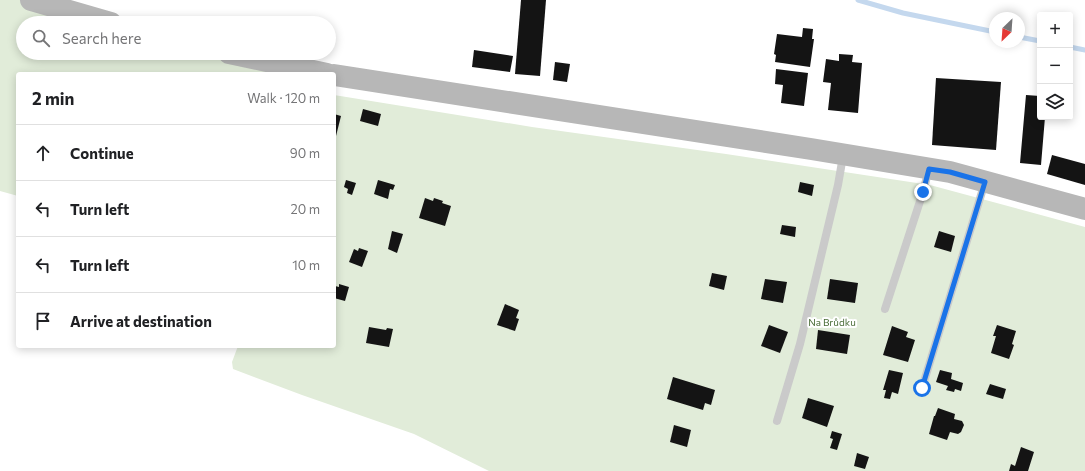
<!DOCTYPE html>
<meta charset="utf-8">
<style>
body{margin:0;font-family:Commissioner,sans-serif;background:#f2f2f2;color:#202124}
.controls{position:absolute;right:12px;top:12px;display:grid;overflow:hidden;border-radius:4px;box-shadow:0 2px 10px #0003}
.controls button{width:36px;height:36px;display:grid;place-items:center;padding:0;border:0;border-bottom:1px solid #e0e0e0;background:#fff;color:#202124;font:20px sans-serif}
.compass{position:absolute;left:989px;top:12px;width:36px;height:36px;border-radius:50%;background:#fff;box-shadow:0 2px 10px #0003;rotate:205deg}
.stop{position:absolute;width:12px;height:12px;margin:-9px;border:3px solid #1a73e8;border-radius:50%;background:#fff}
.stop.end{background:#1a73e8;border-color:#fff;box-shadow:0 1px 4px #0008}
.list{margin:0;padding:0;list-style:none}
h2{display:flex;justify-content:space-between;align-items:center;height:52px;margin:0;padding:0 16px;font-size:17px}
h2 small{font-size:13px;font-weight:400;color:#757577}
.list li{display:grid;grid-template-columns:26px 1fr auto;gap:12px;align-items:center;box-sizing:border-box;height:56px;padding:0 16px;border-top:1px solid #e0e0e0}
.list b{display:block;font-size:15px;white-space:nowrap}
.list em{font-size:13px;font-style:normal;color:#757577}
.icon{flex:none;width:22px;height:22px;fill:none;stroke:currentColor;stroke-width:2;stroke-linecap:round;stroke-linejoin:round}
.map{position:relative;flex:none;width:1085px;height:471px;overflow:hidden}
.search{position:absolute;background:#fff;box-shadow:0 2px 10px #0003;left:16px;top:16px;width:320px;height:44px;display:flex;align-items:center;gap:10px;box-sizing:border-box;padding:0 14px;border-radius:22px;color:#757577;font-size:15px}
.panel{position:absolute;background:#fff;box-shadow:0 2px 10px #0003;left:16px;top:72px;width:320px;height:276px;border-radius:4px}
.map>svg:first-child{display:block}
</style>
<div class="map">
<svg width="1085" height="471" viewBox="0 0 1085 471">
<rect width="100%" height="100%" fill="#fff"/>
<g fill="#e1ecd9">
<path d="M0,0H31L111,23H23V53H229L320,74H18V196L0,191Z"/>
<path d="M334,95L532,127L726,154L930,185L1085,227V471H489L414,434L302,395L233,369L232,362L238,346H334Z"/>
</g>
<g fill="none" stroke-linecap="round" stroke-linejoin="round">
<g stroke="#c4d8ee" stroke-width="5">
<path d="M858,0L903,13L995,32"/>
<path d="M1019,37L1040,41"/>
<path d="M1070,47L1085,50"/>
</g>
</g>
<g fill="#141414">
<path d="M521,0H546L540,76L515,74Z"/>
<path d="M803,28L813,29L812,39H814L810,67L775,62L776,55L774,54L777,34L802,37Z"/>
<path d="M474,50L513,56L510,72L472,67Z"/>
<path d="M839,54L853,55L852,62L862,63L858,113L828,110L831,83L823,82L826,59L839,61Z"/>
<path d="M555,62L570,64L567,82L553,80Z"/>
<path d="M776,69L808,73L804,106L781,103L783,85L775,84Z"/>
<path d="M936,78L1001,82L996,150L932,145Z"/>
<path d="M1026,95L1040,96V117H1045L1041,165L1020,163Z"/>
<path d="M363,109L381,114L378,126L360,121Z"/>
<path d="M334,114L341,116L335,140H334Z"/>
<path d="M1052,155L1085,164V185L1047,174Z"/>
<path d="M346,180L356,183L352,195L347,193L348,189L344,187Z"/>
<path d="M378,180L395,185L393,190L390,189L388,199L374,194Z"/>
<path d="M800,182L814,185L812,196L798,192Z"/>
<path d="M425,198L433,201L434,198L443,201L442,203L451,206L445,226L419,218Z"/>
<path d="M782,225L796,227L795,237L780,234Z"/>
<path d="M392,231L403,234L397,253L388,249Z"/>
<path d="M939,231L955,236L951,252L934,247Z"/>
<path d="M359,248L368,251L362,267L349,262L354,249L358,251Z"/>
<path d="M712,273L727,276L724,290L709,286Z"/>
<path d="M765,279L787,282L783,303L761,299Z"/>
<path d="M830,279L858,283L855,303L827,299Z"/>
<path d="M339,284L349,287L345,301L334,298L335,286L339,287Z"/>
<path d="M505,304L519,310L516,318L519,319L515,331L497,325Z"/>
<path d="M769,325L788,332L780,353L761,346Z"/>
<path d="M997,325L1016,331L1012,344L1014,345L1009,359L991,353L996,336H993Z"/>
<path d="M892,326L908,332L906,337L915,340L908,362L883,355Z"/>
<path d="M369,327L386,330L387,328L393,329L389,347L366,343Z"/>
<path d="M818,330L850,335L847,354L816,349Z"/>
<path d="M889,370L903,373L898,394L892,392L890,399L884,398L886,390H883Z"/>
<path d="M940,370L952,373L951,379L963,383L961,391L955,389L954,392L946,390L948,386L936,382Z"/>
<path d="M673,377L715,390L711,405L705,403L703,410L667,399Z"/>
<path d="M990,384L1006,389L1003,399L986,394Z"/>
<path d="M808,398L834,406L827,427L802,418Z"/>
<path d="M938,408L955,414L954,419L962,421L964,425L961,432L958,434L950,432L947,440L929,434L934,416H935Z"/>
<path d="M674,425L691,430L687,447L670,442Z"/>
<path d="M832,431L842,434L837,450L830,448L833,439L830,438Z"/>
<path d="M1021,447L1034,452L1028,471H1009L1011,464L1015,466Z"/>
<path d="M857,453L869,457L865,469L854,466Z"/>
</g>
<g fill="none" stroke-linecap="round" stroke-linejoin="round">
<g stroke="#cacaca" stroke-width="8">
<path d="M885,309L923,192L929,169"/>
<path d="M922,388L985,182"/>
<path d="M777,421L800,344L838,185L843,156"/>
</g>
<g stroke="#b7b7b7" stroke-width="22">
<path d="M31,0L111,23"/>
<path d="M229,53L327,74"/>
<path d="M334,75L811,149L950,172L1085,209"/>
</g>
</g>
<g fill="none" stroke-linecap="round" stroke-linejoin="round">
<path stroke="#1a73e8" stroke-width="5" d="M922,388L985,182L950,172L929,169L923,192"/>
</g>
<g text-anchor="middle" stroke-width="4" stroke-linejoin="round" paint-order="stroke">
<g font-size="10" fill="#496c37" stroke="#fff">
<text x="832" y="326">Na Brůdku</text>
</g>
</g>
</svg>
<div class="controls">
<button>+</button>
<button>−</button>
<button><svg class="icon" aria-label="layers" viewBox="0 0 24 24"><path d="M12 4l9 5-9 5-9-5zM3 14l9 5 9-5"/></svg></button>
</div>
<svg class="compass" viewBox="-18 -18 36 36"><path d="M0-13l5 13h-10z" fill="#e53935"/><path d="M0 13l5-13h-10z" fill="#757577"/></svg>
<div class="stop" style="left:922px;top:388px"></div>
<div class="stop end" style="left:923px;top:192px"></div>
<div class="search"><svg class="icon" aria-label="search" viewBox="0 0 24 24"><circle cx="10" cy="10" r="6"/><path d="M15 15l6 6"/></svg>Search here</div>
<section class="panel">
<h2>2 min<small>Walk · 120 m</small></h2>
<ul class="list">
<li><svg class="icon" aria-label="ahead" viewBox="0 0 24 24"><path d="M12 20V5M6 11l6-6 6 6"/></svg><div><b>Continue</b></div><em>90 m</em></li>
<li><svg class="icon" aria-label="left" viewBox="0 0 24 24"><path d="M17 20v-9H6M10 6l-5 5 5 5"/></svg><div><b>Turn left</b></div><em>20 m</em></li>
<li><svg class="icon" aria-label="left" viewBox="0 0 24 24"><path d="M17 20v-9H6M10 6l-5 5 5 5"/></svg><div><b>Turn left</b></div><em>10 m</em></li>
<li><svg class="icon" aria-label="arrive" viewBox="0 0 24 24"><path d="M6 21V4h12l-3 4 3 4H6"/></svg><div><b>Arrive at destination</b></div></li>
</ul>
</section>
</div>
